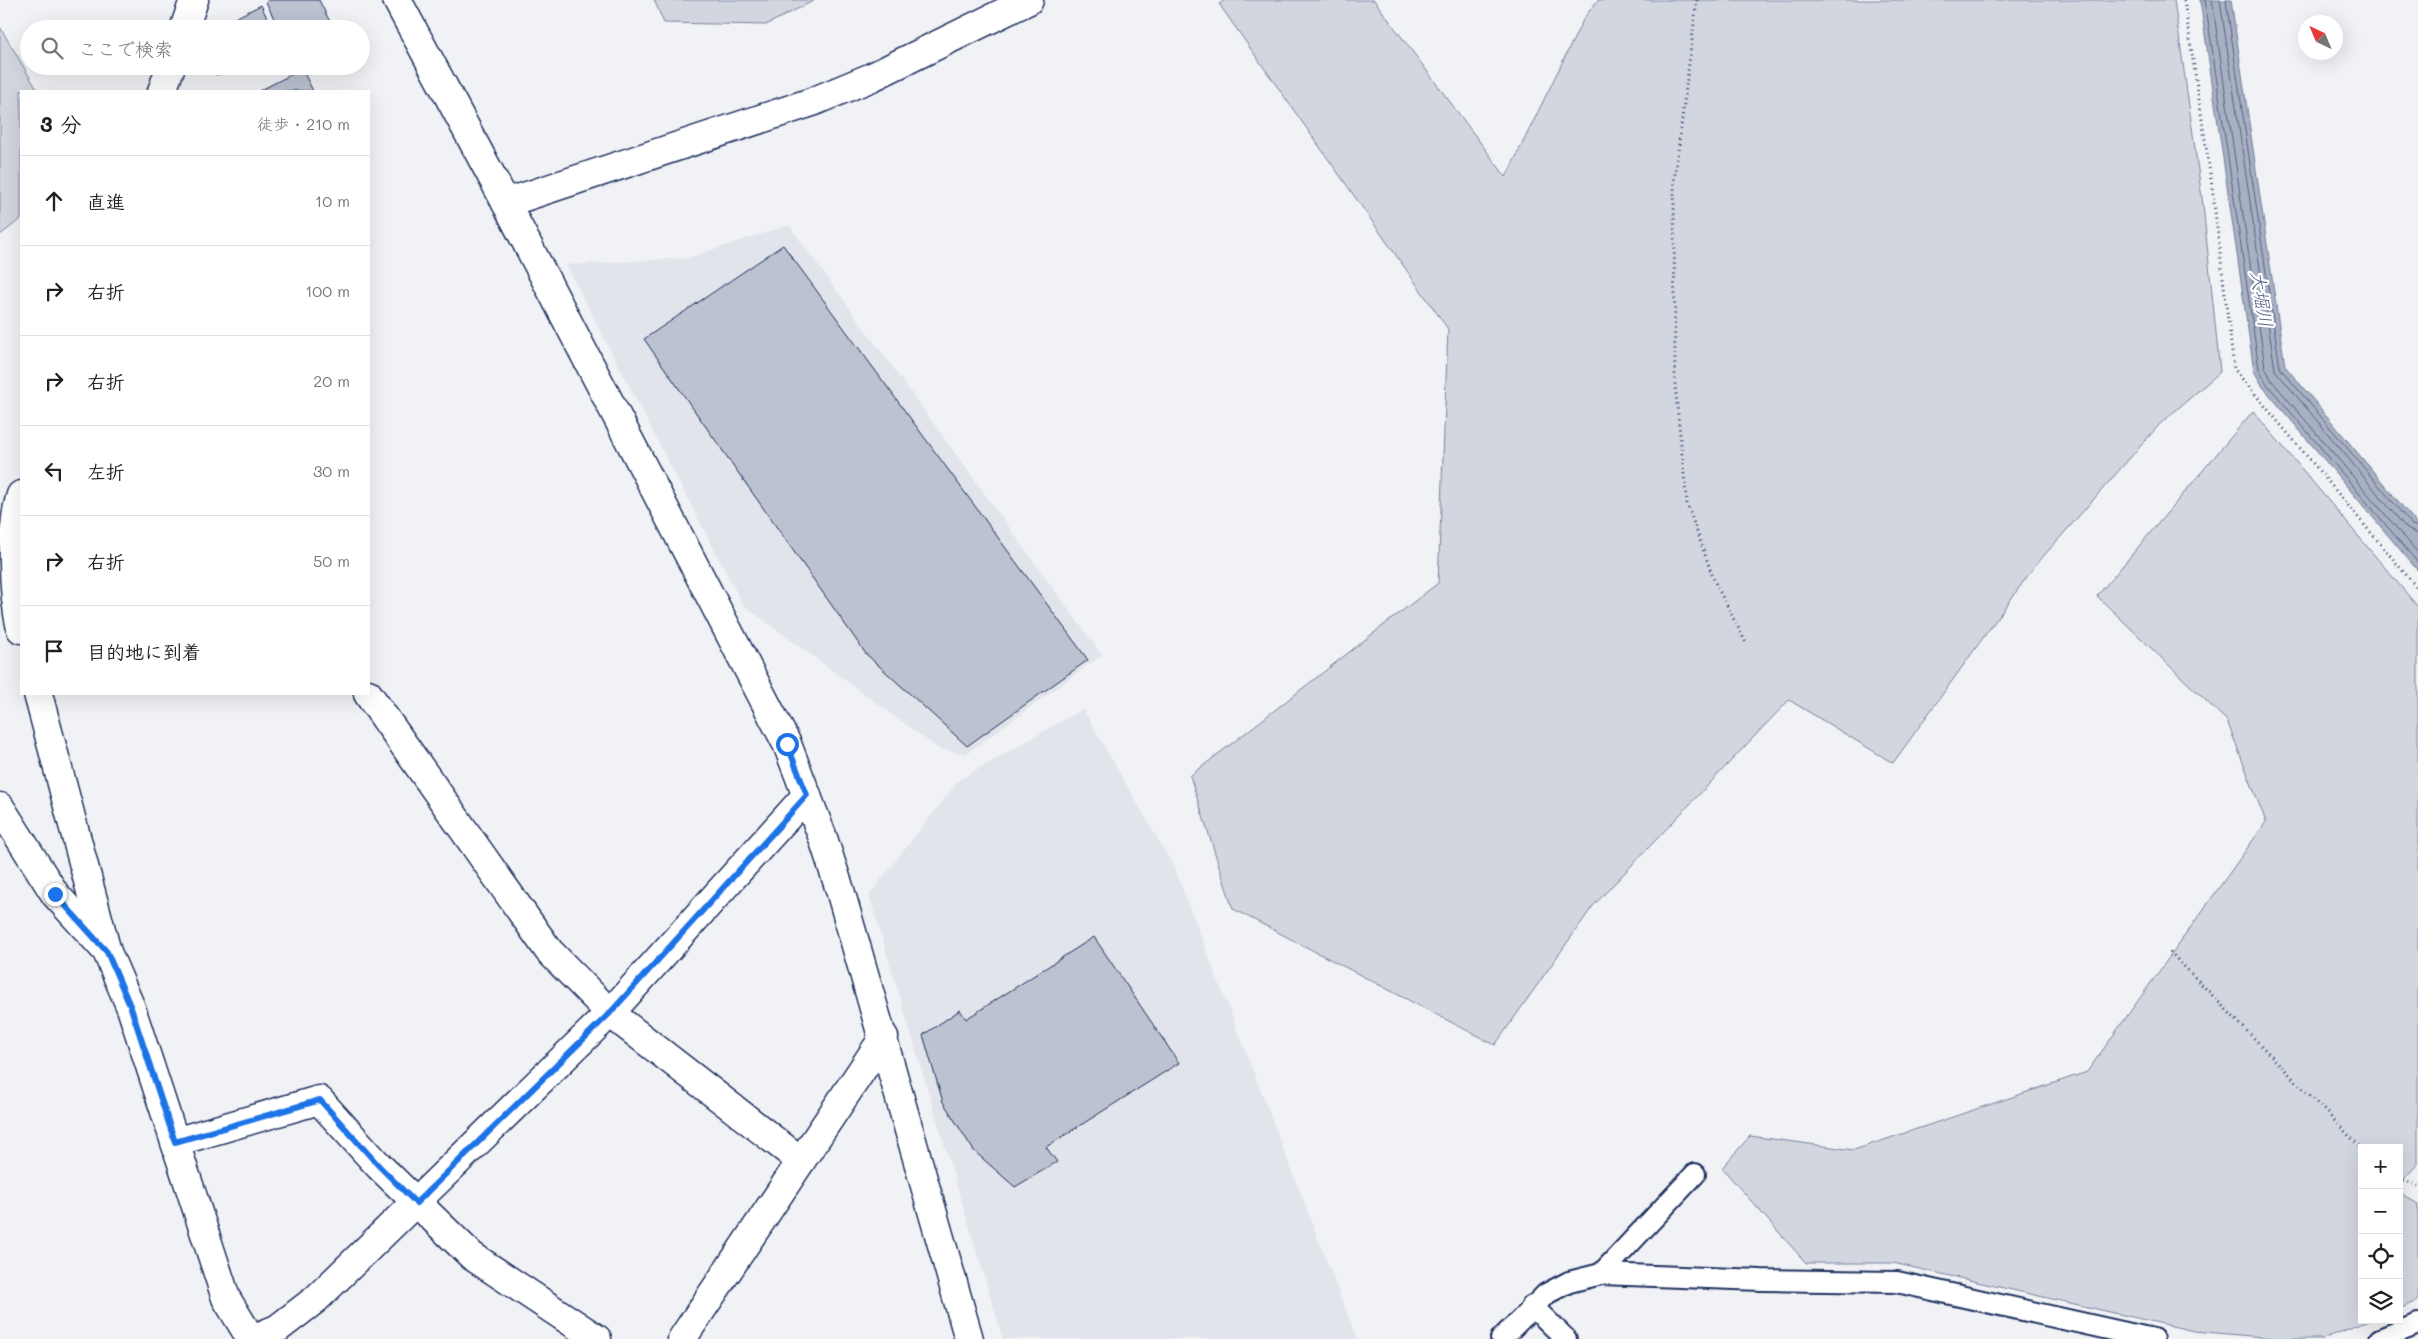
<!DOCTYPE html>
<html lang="ja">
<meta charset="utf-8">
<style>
body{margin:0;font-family:Mali,"Klee One",sans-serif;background:#f2f2f2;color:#202124}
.controls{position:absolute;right:15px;bottom:15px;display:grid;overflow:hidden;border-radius:0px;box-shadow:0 5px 20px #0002}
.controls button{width:45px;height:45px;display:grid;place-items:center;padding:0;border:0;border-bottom:1px solid #e0e0e0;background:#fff;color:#202124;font:25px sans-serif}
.compass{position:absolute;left:2298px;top:15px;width:45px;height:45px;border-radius:50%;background:#fff;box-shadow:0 5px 20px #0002;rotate:316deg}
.stop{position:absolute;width:15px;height:15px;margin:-11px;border:4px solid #1a73e8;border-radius:50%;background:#fff}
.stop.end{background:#1a73e8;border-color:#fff;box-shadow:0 1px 5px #0008}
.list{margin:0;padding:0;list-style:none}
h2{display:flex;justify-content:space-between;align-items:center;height:65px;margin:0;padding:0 20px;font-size:21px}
h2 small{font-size:16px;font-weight:400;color:#757577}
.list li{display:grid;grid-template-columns:32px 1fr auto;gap:15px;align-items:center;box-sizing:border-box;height:90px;padding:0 20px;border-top:1px solid #e0e0e0}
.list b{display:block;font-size:19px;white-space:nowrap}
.list em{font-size:16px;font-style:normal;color:#757577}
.icon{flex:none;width:28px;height:28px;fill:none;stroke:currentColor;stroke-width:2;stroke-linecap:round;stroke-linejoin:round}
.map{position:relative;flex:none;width:2418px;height:1339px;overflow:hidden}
.search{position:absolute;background:#fff;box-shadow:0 5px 20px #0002;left:20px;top:20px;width:350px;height:55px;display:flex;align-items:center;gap:12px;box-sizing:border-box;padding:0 18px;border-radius:28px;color:#757577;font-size:19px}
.panel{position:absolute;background:#fff;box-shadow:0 5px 20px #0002;left:20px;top:90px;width:350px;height:605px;border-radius:0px}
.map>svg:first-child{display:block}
</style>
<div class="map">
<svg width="2418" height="1339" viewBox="0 0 2418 1339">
<rect width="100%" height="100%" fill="#f1f2f5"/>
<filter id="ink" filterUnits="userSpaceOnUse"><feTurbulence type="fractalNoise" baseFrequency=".02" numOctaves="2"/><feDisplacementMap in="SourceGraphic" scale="10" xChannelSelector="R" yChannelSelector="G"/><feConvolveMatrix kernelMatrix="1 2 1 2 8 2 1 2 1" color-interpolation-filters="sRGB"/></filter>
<g filter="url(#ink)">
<g fill="#e1e4ea">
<path d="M789,225L1102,655L966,754L939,749L743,605L566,265L687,258Z"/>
<path d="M1083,709L1174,867L1357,1339H1003L869,895L959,780Z"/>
</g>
<g fill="#d2d6df" stroke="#76829e">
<path d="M654,0H815L766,25L664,23Z"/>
<path d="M1225,0H1374L1506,177L1584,18L1598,0H2174L2203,205L2220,372L2159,425L2034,567L1893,763L1789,700L1593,906L1495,1045L1233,909L1190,776L1438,583L1448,329L1219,4Z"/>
<path d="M0,27L38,91H21V219L0,235Z"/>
<path d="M2253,411L2418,607V1164L2399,1184V1148H2362V1320H2371L2323,1339H2284L2194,1331L1893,1263H1806L1722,1168L1750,1136L1854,1150L2087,1072L2266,822L2227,721L2097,596Z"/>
<path d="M2399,1193L2418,1204V1301L2399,1309Z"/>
</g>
<path fill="#a8b0c2" stroke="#707c9a" d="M2200,0H2231L2285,366L2418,525V571L2263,387L2254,371Z"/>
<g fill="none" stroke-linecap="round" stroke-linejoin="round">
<g stroke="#536386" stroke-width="1">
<path d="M2205,0L2259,369L2267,384L2418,563"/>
<path d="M2212,0L2265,367L2272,381L2418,553"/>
<path d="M2220,0L2275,370L2407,529L2418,534"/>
<path d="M2226,0L2280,368L2412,525L2418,527"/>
</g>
</g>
<g fill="#bcc2d0" stroke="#1b2f5e">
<path d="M269,0H319L333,28L279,29L266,2Z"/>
<path d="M261,5L272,29H213Z"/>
<path d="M212,66H234L216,75Z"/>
<path d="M302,69L313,91H259Z"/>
<path d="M783,245L1088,660L967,746L866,654L644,339Z"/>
<path d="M1094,937L1179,1063L1046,1147L1057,1162L1015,1187L974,1151L943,1102L923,1035L960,1010L966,1019Z"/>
</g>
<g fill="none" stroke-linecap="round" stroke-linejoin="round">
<g stroke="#1b2f5e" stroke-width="24">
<g id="service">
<path d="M1601,1274L1695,1174"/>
<path d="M1532,1306L1566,1339"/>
<path d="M1501,1339L1546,1294L1569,1282L1601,1274L1761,1280L1897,1282L2153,1339"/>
<path d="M2380,1339L2418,1324"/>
</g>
</g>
<g stroke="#1b2f5e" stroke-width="31">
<g id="minor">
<path d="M184,29L194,0"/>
<path d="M162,91L171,66"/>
<path d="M21,495C10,528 13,595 21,629"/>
<path d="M38,694L107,952L131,1008L226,1298L251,1339"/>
<path d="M368,694L549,951L610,1013L801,1161"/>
<path d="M0,807L55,894L103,947"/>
<path d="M175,1142L319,1100L379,1166L472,1256L597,1339"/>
<path d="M252,1339L277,1329L316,1299L610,1013L807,795"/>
<path d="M682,1339L884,1037"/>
</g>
</g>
<g stroke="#1b2f5e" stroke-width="31">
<g id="tertiary">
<path d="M397,0L506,203L787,744L823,838L840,890L969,1339"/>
<path d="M506,203L812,102L872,77L1029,0"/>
</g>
</g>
<g stroke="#1b2f5e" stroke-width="3" stroke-dasharray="1 4" stroke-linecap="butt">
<path d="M1697,0L1674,182L1675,385L1687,504L1714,580L1746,643"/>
<path d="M2184,0L2212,186L2234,369L2418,589"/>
<path d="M2170,952L2362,1149"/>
<path d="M2399,1178L2418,1186"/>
</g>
<use href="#service" stroke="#fff" stroke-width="20"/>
<use href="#minor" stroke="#fff" stroke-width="28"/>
<use href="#tertiary" stroke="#fff" stroke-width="28"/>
</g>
</g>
<g fill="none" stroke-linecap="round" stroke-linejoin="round" filter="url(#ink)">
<path stroke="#1a73e8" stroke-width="6" d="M55,894L107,952L131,1008L175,1142L320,1100L379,1166L416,1203L610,1013L807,795L787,744"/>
</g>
<g text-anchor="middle" stroke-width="4.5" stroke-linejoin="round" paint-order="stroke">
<g font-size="19" font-style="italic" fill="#4c5c81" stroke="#fff">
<text transform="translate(2262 299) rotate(81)" y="7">大堀川</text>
</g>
</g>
</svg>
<div class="controls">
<button>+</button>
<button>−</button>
<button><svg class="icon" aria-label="locate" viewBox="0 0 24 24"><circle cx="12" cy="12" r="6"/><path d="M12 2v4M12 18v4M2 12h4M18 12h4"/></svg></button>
<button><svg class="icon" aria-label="layers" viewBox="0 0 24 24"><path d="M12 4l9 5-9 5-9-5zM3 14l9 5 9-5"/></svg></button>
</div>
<svg class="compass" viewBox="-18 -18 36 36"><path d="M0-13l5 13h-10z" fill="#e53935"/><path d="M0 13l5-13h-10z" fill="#757577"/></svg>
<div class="stop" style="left:787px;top:744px"></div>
<div class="stop end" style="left:55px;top:894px"></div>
<div class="search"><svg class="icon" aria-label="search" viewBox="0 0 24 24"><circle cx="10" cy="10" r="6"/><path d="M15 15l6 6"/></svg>ここで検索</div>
<section class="panel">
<h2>3 分<small>徒歩 · 210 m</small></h2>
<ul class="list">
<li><svg class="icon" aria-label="ahead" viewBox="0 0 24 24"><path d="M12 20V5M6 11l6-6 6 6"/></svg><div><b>直進</b></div><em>10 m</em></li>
<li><svg class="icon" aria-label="right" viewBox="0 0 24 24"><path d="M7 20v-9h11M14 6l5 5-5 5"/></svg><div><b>右折</b></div><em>100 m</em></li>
<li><svg class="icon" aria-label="right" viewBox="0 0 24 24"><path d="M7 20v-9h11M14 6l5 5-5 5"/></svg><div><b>右折</b></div><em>20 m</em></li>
<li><svg class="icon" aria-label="left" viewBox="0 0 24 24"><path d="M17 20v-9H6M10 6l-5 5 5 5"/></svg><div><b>左折</b></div><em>30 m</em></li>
<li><svg class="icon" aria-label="right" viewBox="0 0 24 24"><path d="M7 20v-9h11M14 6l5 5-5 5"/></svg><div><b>右折</b></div><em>50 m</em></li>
<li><svg class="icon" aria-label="arrive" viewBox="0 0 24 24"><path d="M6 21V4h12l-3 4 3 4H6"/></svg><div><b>目的地に到着</b></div></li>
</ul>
</section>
</div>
